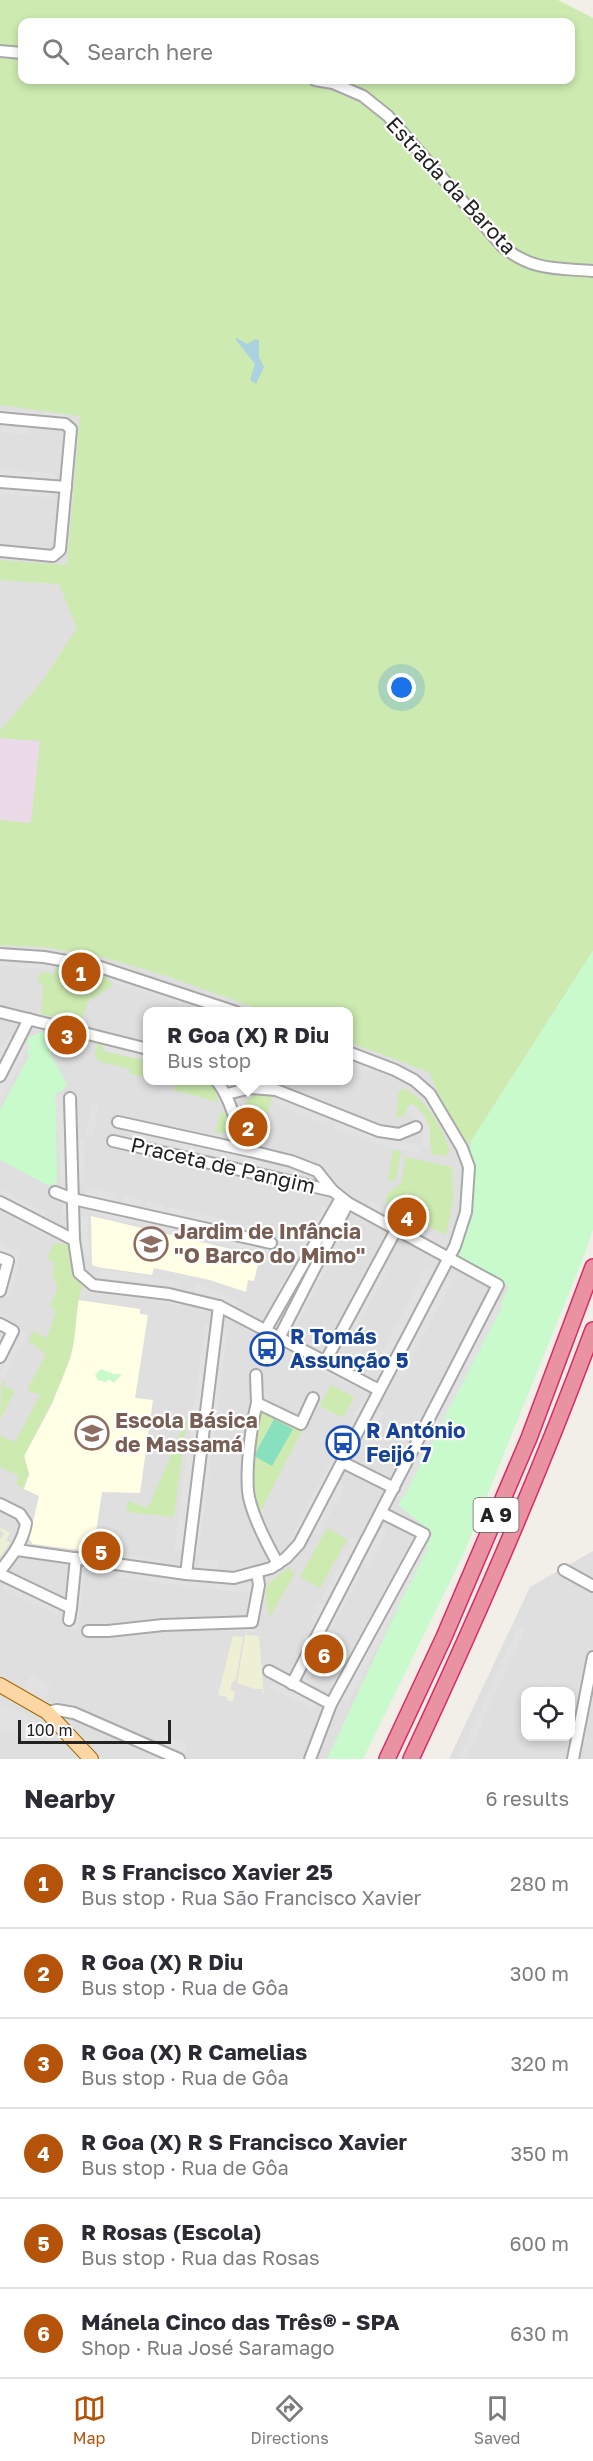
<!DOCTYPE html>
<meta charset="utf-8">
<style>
body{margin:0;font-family:"Golos Text",sans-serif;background:#f2f2f3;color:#2b2b33}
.controls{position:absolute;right:18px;bottom:18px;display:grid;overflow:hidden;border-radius:12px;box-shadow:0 3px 9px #0003}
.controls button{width:54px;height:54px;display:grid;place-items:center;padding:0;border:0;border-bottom:2px solid #e1e1e2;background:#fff;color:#2b2b33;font:30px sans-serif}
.scale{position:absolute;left:18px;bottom:15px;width:153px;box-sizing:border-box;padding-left:6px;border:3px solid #222;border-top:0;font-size:16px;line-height:21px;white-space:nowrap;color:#222;-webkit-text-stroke:4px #fff;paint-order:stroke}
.you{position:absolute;left:402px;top:688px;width:21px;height:21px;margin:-15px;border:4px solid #fff;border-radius:50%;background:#1a73e8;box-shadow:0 0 0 9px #1a73e833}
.badge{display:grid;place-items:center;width:39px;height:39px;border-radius:50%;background:#b45309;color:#fff;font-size:20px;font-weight:700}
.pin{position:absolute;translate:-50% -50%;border:3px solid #fff;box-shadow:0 2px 6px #0006}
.popup{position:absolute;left:143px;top:1007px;width:210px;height:78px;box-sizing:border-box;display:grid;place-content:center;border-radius:12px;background:#fff;filter:drop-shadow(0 2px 4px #0005);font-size:20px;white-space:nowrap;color:#7c7c81}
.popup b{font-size:22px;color:#2b2b33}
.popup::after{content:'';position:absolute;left:50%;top:100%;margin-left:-12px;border:12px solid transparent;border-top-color:#fff}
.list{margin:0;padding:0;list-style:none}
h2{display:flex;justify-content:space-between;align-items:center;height:78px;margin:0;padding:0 24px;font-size:26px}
h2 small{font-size:20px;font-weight:400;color:#7c7c81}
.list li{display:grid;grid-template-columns:39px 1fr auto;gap:18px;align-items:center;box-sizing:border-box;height:90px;padding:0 24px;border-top:2px solid #e1e1e2}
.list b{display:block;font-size:22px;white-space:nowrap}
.list p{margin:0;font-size:20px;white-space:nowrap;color:#7c7c81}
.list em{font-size:20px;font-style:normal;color:#7c7c81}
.icon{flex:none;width:33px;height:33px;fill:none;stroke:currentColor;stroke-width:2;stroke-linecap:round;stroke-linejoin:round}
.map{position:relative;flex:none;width:593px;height:1759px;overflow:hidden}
.search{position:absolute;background:#fff;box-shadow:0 3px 9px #0003;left:18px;right:18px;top:18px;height:66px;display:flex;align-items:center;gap:15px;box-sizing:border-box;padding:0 21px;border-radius:12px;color:#7c7c81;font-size:22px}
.sheet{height:618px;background:#fff}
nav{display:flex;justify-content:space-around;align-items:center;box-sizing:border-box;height:84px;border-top:2px solid #e1e1e2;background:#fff;font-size:16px;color:#7c7c81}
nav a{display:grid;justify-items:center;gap:3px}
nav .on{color:#b45309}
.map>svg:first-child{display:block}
</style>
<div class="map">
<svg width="593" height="1759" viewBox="0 0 593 1759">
<rect width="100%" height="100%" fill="#f2efe9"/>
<g fill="#e0dfdf" fill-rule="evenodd">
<path d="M0,285L115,372L237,949L593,1133L352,1759H0ZM148,1012H348V1080H148Z"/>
<path d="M593,1551V1759H449L530,1587ZM526,1692H570V1736H526Z"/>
</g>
<path fill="#ebdbe8" d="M0,738L40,741L31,824L0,820Z"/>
<g fill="#ffffe5">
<path d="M91,1216L260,1256L254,1281L248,1280L246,1292L210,1280L154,1268L152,1275L97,1267L92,1265Z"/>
<path d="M78,1300L140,1309V1314L148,1315L135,1398L153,1400L140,1493L102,1492L93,1552L33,1544L29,1539L39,1496L24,1489L29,1474L24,1456L52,1404L71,1356Z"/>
</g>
<g fill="#eef0d5">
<path d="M0,1527L10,1533L6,1540L10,1543L0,1557V1540L4,1533L0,1530Z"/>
<path d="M245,1635L259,1636L264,1696L262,1689H255L237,1683Z"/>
<path d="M233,1636L243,1637L236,1679L231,1684V1690L235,1692L233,1702L227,1700V1697L218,1695Z"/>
</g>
<g fill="#cdebb0" fill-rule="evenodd">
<path d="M0,0H558L593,18V951L471,1141L462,1148L429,1072L349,1042L348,1012L264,1011L164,975L102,957L44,947L0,945V820L31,823L40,741L0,738V731L43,680L77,628L59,584L0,580V560L67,565L80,416L0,405ZM22,22H570V80H22Z"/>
<path d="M56,966L79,970V973L104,976L114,985L88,1001L81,1023L41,1014L43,986L37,980L41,972L55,974Z"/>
<path d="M104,1043L103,1051L147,1061V1078L129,1073L130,1069L98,1061L95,1055L97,1044Z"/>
<path d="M157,1081H214L218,1102L174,1090L175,1085Z"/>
<path d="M403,1088C426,1098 442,1128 450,1151L446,1156L432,1154L425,1116L416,1106L407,1109L405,1115L396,1119L398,1094Z"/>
<path d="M254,1095L272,1097L268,1113L243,1108L248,1100Z"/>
<path d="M221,1111L226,1112L230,1124V1134L215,1132Z"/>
<path d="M245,1113L259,1116L254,1138L244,1114Z"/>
<path d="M393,1150L401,1151L396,1177L392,1183L388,1178Z"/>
<path d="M406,1157L452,1167L453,1201L446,1235L390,1208L386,1200L387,1194L401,1184Z"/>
<path d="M54,1243L69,1245L74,1271L83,1285C74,1308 78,1334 70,1358C58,1392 41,1424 24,1456L29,1474L23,1488L16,1484L19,1476L0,1467V1435L15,1442L40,1395L27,1390L46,1354L28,1341L33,1331L47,1338L56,1311L50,1306L58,1287L52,1275L55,1263L47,1259Z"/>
<path d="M2,1379L5,1382L4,1386L15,1391L0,1420Z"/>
<path d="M331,1385L354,1397L343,1418L320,1406Z"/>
<path d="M261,1409L303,1429L260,1512L252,1490L256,1422Z"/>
<path d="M187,1419L174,1517L126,1512L128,1501L148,1508Z"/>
<path d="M327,1528L347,1539L320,1588L300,1577Z"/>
<path d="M288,1568L295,1573L270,1617C263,1582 262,1590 288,1568Z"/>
</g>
<g fill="#c8facc">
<path d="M593,951V1229L586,1251L463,1555L363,1759H327L433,1533L398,1505L509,1287L459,1258L471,1141Z"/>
<path d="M41,1032L48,1033L50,1053L67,1084L63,1090L56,1094L57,1182L49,1186L0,1160V1110L29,1056L24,1047L30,1037Z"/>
<path d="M101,1369L114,1374H122L114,1383L109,1379L105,1382L98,1380L95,1375Z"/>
</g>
<path fill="#88e0be" d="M274,1419L293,1429L272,1466L254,1456Z"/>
<g fill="#e2e2e2">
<path d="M0,410L64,414L63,421L0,417Z"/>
<path d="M3,424L29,426V434L2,433Z"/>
<path d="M0,469L55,473L54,480L0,476Z"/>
<path d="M0,487L53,491V498L0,494Z"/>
<path d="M0,959L52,963L51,970L0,966Z"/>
<path d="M113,975L184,997L181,1004L112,982Z"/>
<path d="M8,1035L14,1038L0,1064V1050Z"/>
<path d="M23,1042L30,1046L0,1104V1086Z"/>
<path d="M104,1043L147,1053V1061L103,1050Z"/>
<path d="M348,1058L373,1067L371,1074L349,1066Z"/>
<path d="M55,1094H62L69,1215H63Z"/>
<path d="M279,1097L330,1119L327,1126L276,1103Z"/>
<path d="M92,1103L99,1105L93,1136L85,1134Z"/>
<path d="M411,1103L425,1116L430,1129V1148L422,1146L420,1154L367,1141L332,1128L335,1121L370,1134L422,1146L423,1135L421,1126L407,1109Z"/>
<path d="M124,1126L294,1167L285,1172L130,1136Z"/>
<path d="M75,1139H83L85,1183L78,1182Z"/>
<path d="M87,1187L116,1194L115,1201L85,1194Z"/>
<path d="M0,1189L46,1213L43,1219L0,1197Z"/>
<path d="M124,1196L142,1200L140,1207L122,1203Z"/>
<path d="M369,1200L434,1234L430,1240L366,1207Z"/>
<path d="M146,1201L164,1205L163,1213L144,1208Z"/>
<path d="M323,1205L330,1209L274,1317L267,1313Z"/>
<path d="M91,1206L271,1249L270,1255L89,1213Z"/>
<path d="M168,1206L242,1224L241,1232L167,1213Z"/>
<path d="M0,1207L49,1231L47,1236L0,1212Z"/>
<path d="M80,1215H87L89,1258H81Z"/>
<path d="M344,1223L350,1226L296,1327L290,1324Z"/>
<path d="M247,1225L275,1232L273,1239L245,1232Z"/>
<path d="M0,1242L20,1252L12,1297H5L12,1256L0,1251Z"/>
<path d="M427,1266L434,1269L381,1371L374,1367Z"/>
<path d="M381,1267L388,1270L355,1333L348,1330Z"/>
<path d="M100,1269L183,1282L182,1289L99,1277Z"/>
<path d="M366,1270L369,1272L331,1345L329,1339Z"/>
<path d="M447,1276L453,1279L402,1377L396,1374Z"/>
<path d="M87,1283L182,1298L180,1305L86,1292Z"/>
<path d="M196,1284L239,1300L236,1307L194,1291Z"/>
<path d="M497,1299L503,1305L416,1473L404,1497L395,1495Z"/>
<path d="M247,1323L354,1380L351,1386L244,1330Z"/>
<path d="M205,1325H212L182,1551L174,1550Z"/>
<path d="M220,1328H228L199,1553L192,1556Z"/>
<path d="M22,1330L28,1333L5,1376H0V1372Z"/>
<path d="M363,1399L369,1402L347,1445L341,1441Z"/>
<path d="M377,1408L384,1412L362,1453L355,1449Z"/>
<path d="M334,1455L340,1458L294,1543L289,1540Z"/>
<path d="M338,1483L345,1486L319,1537L312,1533Z"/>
<path d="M380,1527L387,1531L368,1568L360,1565Z"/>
<path d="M352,1538L360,1542L329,1602L322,1598Z"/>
<path d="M423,1544L429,1547L348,1703L341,1699Z"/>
<path d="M57,1547L158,1560L162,1564L53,1550Z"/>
<path d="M200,1559L219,1560L218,1570L199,1569Z"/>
<path d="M91,1564L221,1582L253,1584L249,1593L183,1586L90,1573Z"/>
<path d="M357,1571L361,1573L331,1631L327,1629Z"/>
<path d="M78,1572L85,1573L78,1629L70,1628Z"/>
<path d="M6,1583L59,1608L57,1615L3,1589Z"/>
<path d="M319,1602L326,1606L317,1623L311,1619Z"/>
<path d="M258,1622L257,1631H219L221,1625H255Z"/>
<path d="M526,1627L466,1759H458L517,1629Z"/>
<path d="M323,1637L330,1641L310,1678L303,1674Z"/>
<path d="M32,1674L50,1685L46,1701L22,1690Z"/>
<path d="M274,1680L318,1703L315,1710L270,1687Z"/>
<path d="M0,1703L36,1720L26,1739L13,1733L0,1732Z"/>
<path d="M165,1734L187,1744L185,1756L162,1746Z"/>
</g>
<path fill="#aad3df" d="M237,338L247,344L256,339L259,340V357L264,367L256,384L250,380L255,364L235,339Z"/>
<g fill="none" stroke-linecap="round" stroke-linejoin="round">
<g stroke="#a9a9a9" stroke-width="14">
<g id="minor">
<path d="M0,51L22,53"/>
<path d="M315,80L333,83L363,96L388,116L502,246C532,271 556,268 593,271"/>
<path d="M0,418L65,424L71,429L60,550L53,556L0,551"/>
<path d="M0,482L66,487"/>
<path d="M0,954L44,957L100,967L236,1012"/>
<path d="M0,1012L148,1049"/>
<path d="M0,1076L29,1019"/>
<path d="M216,1080C235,1104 234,1129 250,1151L291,1161L317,1171L333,1191L348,1203L498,1285L292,1684"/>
<path d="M227,1094L251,1088L276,1090L379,1131L399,1134L416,1127"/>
<path d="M70,1098L74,1240"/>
<path d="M118,1122L250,1151"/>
<path d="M113,1141L333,1191"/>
<path d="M55,1192L73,1199L271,1243"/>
<path d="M0,1202L74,1240L79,1273L93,1285L169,1294L219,1306L379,1390"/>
<path d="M0,1258L8,1261L0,1291"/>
<path d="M0,1324L13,1331L0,1357"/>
<path d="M265,1331L341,1198"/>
<path d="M279,1338L348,1203"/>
<path d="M325,1362L396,1230"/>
<path d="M256,1375L257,1403"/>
<path d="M342,1462L394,1488"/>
<path d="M0,1504L20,1514L26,1523C23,1542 12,1556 0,1571"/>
<path d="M17,1550L186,1574L234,1578L271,1568L286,1558L299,1544L455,1246L466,1212L469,1167L462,1148L430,1094L414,1080L395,1070L348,1052"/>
<path d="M278,1564C268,1546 250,1511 248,1491C246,1466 251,1426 257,1403L301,1424L313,1398"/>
<path d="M564,1570L593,1586"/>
<path d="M0,1574L71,1608L76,1558"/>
<path d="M186,1574L219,1306"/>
<path d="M69,1620L71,1608"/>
<path d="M88,1631H108L163,1625L252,1622L259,1585L257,1573"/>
<path d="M269,1671L331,1704"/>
<path d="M47,1712L57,1710L74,1713L179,1759"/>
<path d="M310,1759L331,1704L424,1534L382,1513"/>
<path d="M573,1759L593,1657"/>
</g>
</g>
<g stroke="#a06b00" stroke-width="16">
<path id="major" d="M0,1685L47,1712L91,1759"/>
</g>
<g stroke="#dc2a67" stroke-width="18">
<g id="highway">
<path d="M387,1759L444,1637L529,1438L593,1267"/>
<path d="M411,1759C477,1618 539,1476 593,1330"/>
</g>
</g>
<use href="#minor" stroke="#fff" stroke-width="10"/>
<use href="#major" stroke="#fcd6a4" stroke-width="14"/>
<use href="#highway" stroke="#e892a2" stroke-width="15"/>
</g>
<defs>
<g id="school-ring" transform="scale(1.725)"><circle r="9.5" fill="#fff" stroke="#8d6e63" stroke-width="1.5"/><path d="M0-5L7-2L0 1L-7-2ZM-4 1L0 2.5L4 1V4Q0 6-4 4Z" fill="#8d6e63"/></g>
<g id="bus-ring" transform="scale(1.725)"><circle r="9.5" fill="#fff" stroke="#1a4fb4" stroke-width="1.5"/><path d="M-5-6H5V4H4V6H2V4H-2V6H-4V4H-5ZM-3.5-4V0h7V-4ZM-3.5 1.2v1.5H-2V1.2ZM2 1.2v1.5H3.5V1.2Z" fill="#1a4fb4"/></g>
</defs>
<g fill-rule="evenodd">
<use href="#school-ring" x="151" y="1244"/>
<use href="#bus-ring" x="267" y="1349"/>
<use href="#school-ring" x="92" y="1433"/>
<use href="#bus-ring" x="343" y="1443"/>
</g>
<g text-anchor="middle" stroke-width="4.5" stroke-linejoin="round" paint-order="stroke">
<rect fill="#fff" stroke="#646464" stroke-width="1.5" x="473.5" y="1498" width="45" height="34" rx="4.5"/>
<g font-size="20" font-weight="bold" fill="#222">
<text x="496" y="1522">A 9</text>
</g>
<g font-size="21" fill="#222" stroke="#fff">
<text transform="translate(451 186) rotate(47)" y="7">Estrada da Barota</text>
<text transform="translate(223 1166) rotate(13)" y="7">Praceta de Pangim</text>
</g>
<g font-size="21" font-weight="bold" fill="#785e54" stroke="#fff" text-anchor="start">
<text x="174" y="1239">Jardim de Infância<tspan x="174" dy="24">"O Barco do Mimo"</tspan></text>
<text x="115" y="1428">Escola Básica<tspan x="115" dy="24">de Massamá</tspan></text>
</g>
<g font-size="21" font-weight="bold" fill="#164399" stroke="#fff" text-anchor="start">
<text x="290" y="1344">R Tomás<tspan x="290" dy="24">Assunção 5</tspan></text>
<text x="366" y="1438">R António<tspan x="366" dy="24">Feijó 7</tspan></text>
</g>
</g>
</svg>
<div class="controls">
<button><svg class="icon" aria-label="locate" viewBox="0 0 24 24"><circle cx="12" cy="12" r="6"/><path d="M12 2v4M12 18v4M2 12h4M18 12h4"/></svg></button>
</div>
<div class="scale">100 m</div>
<div class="you"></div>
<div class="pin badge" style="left:81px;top:972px">1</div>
<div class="pin badge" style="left:248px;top:1127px">2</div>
<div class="popup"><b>R Goa (X) R Diu</b>Bus stop</div>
<div class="pin badge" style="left:67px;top:1035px">3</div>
<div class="pin badge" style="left:407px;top:1217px">4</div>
<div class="pin badge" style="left:101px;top:1551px">5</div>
<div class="pin badge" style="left:324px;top:1654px">6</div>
<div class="search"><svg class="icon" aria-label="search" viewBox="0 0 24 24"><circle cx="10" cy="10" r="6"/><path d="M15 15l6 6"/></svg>Search here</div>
</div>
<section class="sheet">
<h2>Nearby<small>6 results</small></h2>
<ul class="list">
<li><span class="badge">1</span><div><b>R S Francisco Xavier 25</b><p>Bus stop · Rua São Francisco Xavier</p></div><em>280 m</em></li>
<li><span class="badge">2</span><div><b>R Goa (X) R Diu</b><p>Bus stop · Rua de Gôa</p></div><em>300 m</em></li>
<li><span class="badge">3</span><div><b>R Goa (X) R Camelias</b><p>Bus stop · Rua de Gôa</p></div><em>320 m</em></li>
<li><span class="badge">4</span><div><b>R Goa (X) R S Francisco Xavier</b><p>Bus stop · Rua de Gôa</p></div><em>350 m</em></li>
<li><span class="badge">5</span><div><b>R Rosas (Escola)</b><p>Bus stop · Rua das Rosas</p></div><em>600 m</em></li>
<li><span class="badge">6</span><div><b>Mánela Cinco das Três® - SPA</b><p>Shop · Rua José Saramago</p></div><em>630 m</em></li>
</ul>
</section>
<nav>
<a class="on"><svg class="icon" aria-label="map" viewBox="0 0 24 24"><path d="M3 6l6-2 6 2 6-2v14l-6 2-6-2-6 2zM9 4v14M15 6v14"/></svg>Map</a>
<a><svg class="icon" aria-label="directions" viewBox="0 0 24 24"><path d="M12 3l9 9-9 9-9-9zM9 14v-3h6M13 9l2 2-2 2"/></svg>Directions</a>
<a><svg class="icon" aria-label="saved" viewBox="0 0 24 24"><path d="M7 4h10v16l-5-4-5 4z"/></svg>Saved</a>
</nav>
